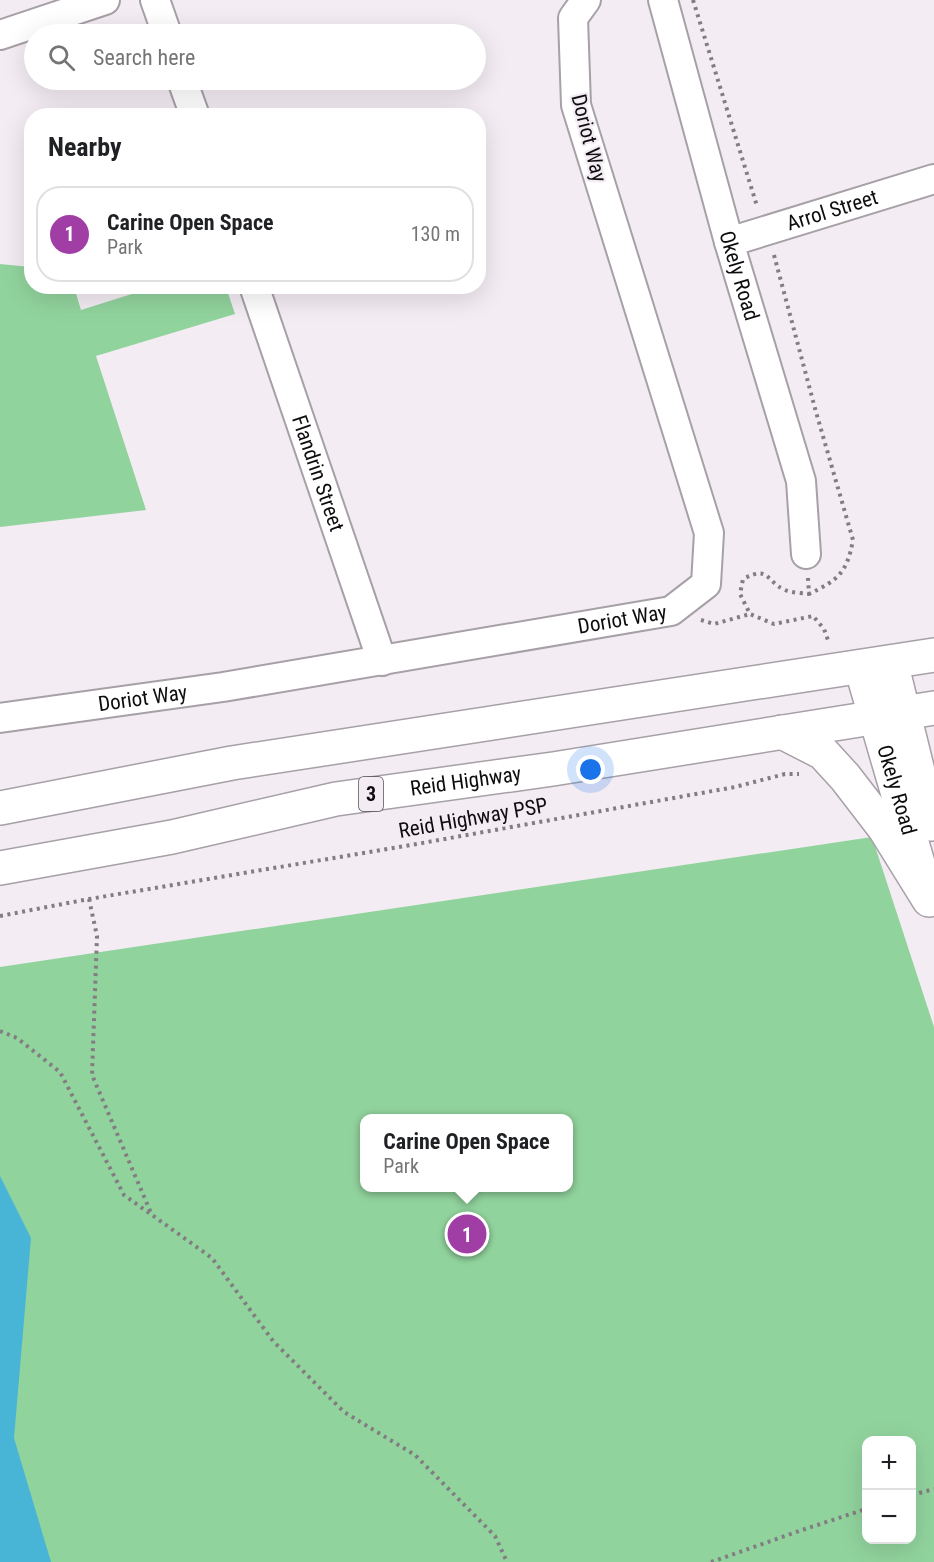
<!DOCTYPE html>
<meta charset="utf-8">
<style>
body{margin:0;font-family:"Roboto Condensed",sans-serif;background:#f2f2f2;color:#202124}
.controls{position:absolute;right:18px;bottom:18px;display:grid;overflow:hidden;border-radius:12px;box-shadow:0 6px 24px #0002}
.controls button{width:54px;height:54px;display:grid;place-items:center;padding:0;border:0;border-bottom:2px solid #e0e0e0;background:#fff;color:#202124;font:30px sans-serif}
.you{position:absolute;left:591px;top:770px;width:21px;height:21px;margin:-15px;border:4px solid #fff;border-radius:50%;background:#1a73e8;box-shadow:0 0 0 9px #1a73e833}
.badge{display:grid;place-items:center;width:39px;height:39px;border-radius:50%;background:#a13ea5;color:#fff;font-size:20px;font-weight:700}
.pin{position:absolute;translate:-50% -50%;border:3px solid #fff;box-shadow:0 2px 6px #0006}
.popup{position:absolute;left:360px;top:1114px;width:213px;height:78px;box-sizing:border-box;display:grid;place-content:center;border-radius:12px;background:#fff;filter:drop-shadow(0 2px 4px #0005);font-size:20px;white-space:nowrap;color:#757577}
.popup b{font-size:22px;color:#202124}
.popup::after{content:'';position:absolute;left:50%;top:100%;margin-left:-12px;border:12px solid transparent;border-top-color:#fff}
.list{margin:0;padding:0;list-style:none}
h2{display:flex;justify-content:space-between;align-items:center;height:78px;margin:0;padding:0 24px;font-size:26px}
h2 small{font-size:20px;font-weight:400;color:#757577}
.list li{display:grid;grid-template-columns:39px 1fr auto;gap:18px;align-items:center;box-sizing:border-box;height:96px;margin:0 12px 12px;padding:0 12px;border:2px solid #e0e0e0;border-radius:24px}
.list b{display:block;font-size:22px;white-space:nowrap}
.list p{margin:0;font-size:20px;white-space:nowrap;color:#757577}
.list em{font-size:20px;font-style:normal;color:#757577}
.icon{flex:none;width:33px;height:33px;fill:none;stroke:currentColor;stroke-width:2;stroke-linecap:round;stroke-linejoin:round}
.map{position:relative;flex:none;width:934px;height:1562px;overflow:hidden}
.search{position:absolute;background:#fff;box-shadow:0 6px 24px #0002;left:24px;top:24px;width:462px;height:66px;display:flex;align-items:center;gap:15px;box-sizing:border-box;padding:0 21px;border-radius:33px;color:#757577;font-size:22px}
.panel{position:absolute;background:#fff;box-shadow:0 6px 24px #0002;left:24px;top:108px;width:462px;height:186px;border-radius:24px}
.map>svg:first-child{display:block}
</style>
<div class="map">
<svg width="934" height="1562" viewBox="0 0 934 1562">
<rect width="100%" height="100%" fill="#f3ecf3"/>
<g fill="#91d39d" fill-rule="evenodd">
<path d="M0,264L31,267L32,286L74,287L81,310L154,287H226L235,314L96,356L146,510L0,527Z"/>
<path d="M872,837L934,1027V1562H0V967ZM365,1118H569V1188H365ZM866,1440H912V1540H866Z"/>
</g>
<path fill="#48b5d7" d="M0,1176L31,1238L14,1438L51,1562H0Z"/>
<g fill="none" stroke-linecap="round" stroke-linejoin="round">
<g stroke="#a7a0a7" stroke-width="32">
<g id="minor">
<path d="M155,0L167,34"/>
<path id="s1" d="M663,0L729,242L801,481L806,554"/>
<path d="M0,35L105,0"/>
<path d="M182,80L195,116"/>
<path id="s2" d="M729,242L934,179"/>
<path id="s3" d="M254,286L382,661"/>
<path id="s4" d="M0,718L223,687L671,611L706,584L709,533L576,105L573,18L586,0"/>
</g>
</g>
<g stroke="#a7a0a7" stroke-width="36">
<g id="major">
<path d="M891,662L931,824"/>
<path id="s5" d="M861,667L924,884"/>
</g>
</g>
<g stroke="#a7a0a7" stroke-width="36">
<g id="highway">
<path d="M782,732L823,753L845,777L885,829L929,900"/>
<path d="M0,808L232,763L934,655"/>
<path d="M929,811L934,789"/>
<path id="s6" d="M0,868L172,837L336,799L553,769L934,708"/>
</g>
</g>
<g stroke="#827d82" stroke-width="4" stroke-dasharray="3 4.5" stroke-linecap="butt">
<path d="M693,0L757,206"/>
<path d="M774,255L816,412L853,540C847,573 838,580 809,594"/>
<path d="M808,578L809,594C802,593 792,593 785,590C765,581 770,565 743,579L740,594L750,614L774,624L813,616L824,629L829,643"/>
<path d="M701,620L714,624L750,614"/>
<path d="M89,899L97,936L92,1075L151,1213"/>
<path d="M0,916L89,899L411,845L735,787L785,774H799"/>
<path d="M0,1031L17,1038L60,1072L124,1195L212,1258L273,1341L344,1412L415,1455L495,1536L507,1562"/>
<path d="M912,1495L934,1489"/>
<path d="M711,1562L808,1528L866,1509"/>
</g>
<use href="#minor" stroke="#fff" stroke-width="28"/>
<use href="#major" stroke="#fff" stroke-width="33"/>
<use href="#highway" stroke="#fff" stroke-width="33"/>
</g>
<g text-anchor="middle" stroke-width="4.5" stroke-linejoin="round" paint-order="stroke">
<rect fill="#f3ecf3" stroke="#534f53" stroke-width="1.5" x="359" y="777" width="24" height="34" rx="4.5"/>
<g font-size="20" font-weight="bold" fill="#0e0c0e">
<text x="371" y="801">3</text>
</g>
<g font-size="21" fill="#0e0c0e" stroke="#f3ecf3">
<text transform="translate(589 138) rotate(76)" y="7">Doriot Way</text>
<text dy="7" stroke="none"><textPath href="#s2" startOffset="108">Arrol Street</textPath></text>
<text dy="7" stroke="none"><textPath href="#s1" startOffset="286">Okely Road</textPath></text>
<text dy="7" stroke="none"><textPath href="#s3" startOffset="198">Flandrin Street</textPath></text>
<text dy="7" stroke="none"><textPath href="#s4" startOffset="630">Doriot Way</textPath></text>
<text dy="7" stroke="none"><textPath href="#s4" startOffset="144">Doriot Way</textPath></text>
<text dy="7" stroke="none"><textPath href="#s6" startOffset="474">Reid Highway</textPath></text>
<text dy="7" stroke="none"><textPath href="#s5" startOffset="128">Okely Road</textPath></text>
<text transform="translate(473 818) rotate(-10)" y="7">Reid Highway PSP</text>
</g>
</g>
</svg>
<div class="controls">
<button>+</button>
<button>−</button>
</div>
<div class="you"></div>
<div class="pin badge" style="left:467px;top:1234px">1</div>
<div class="popup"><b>Carine Open Space</b>Park</div>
<div class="search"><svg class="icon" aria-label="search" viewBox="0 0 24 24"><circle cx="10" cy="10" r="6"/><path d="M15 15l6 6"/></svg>Search here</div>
<section class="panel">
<h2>Nearby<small></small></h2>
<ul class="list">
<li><span class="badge">1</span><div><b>Carine Open Space</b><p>Park</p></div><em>130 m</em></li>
</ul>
</section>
</div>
